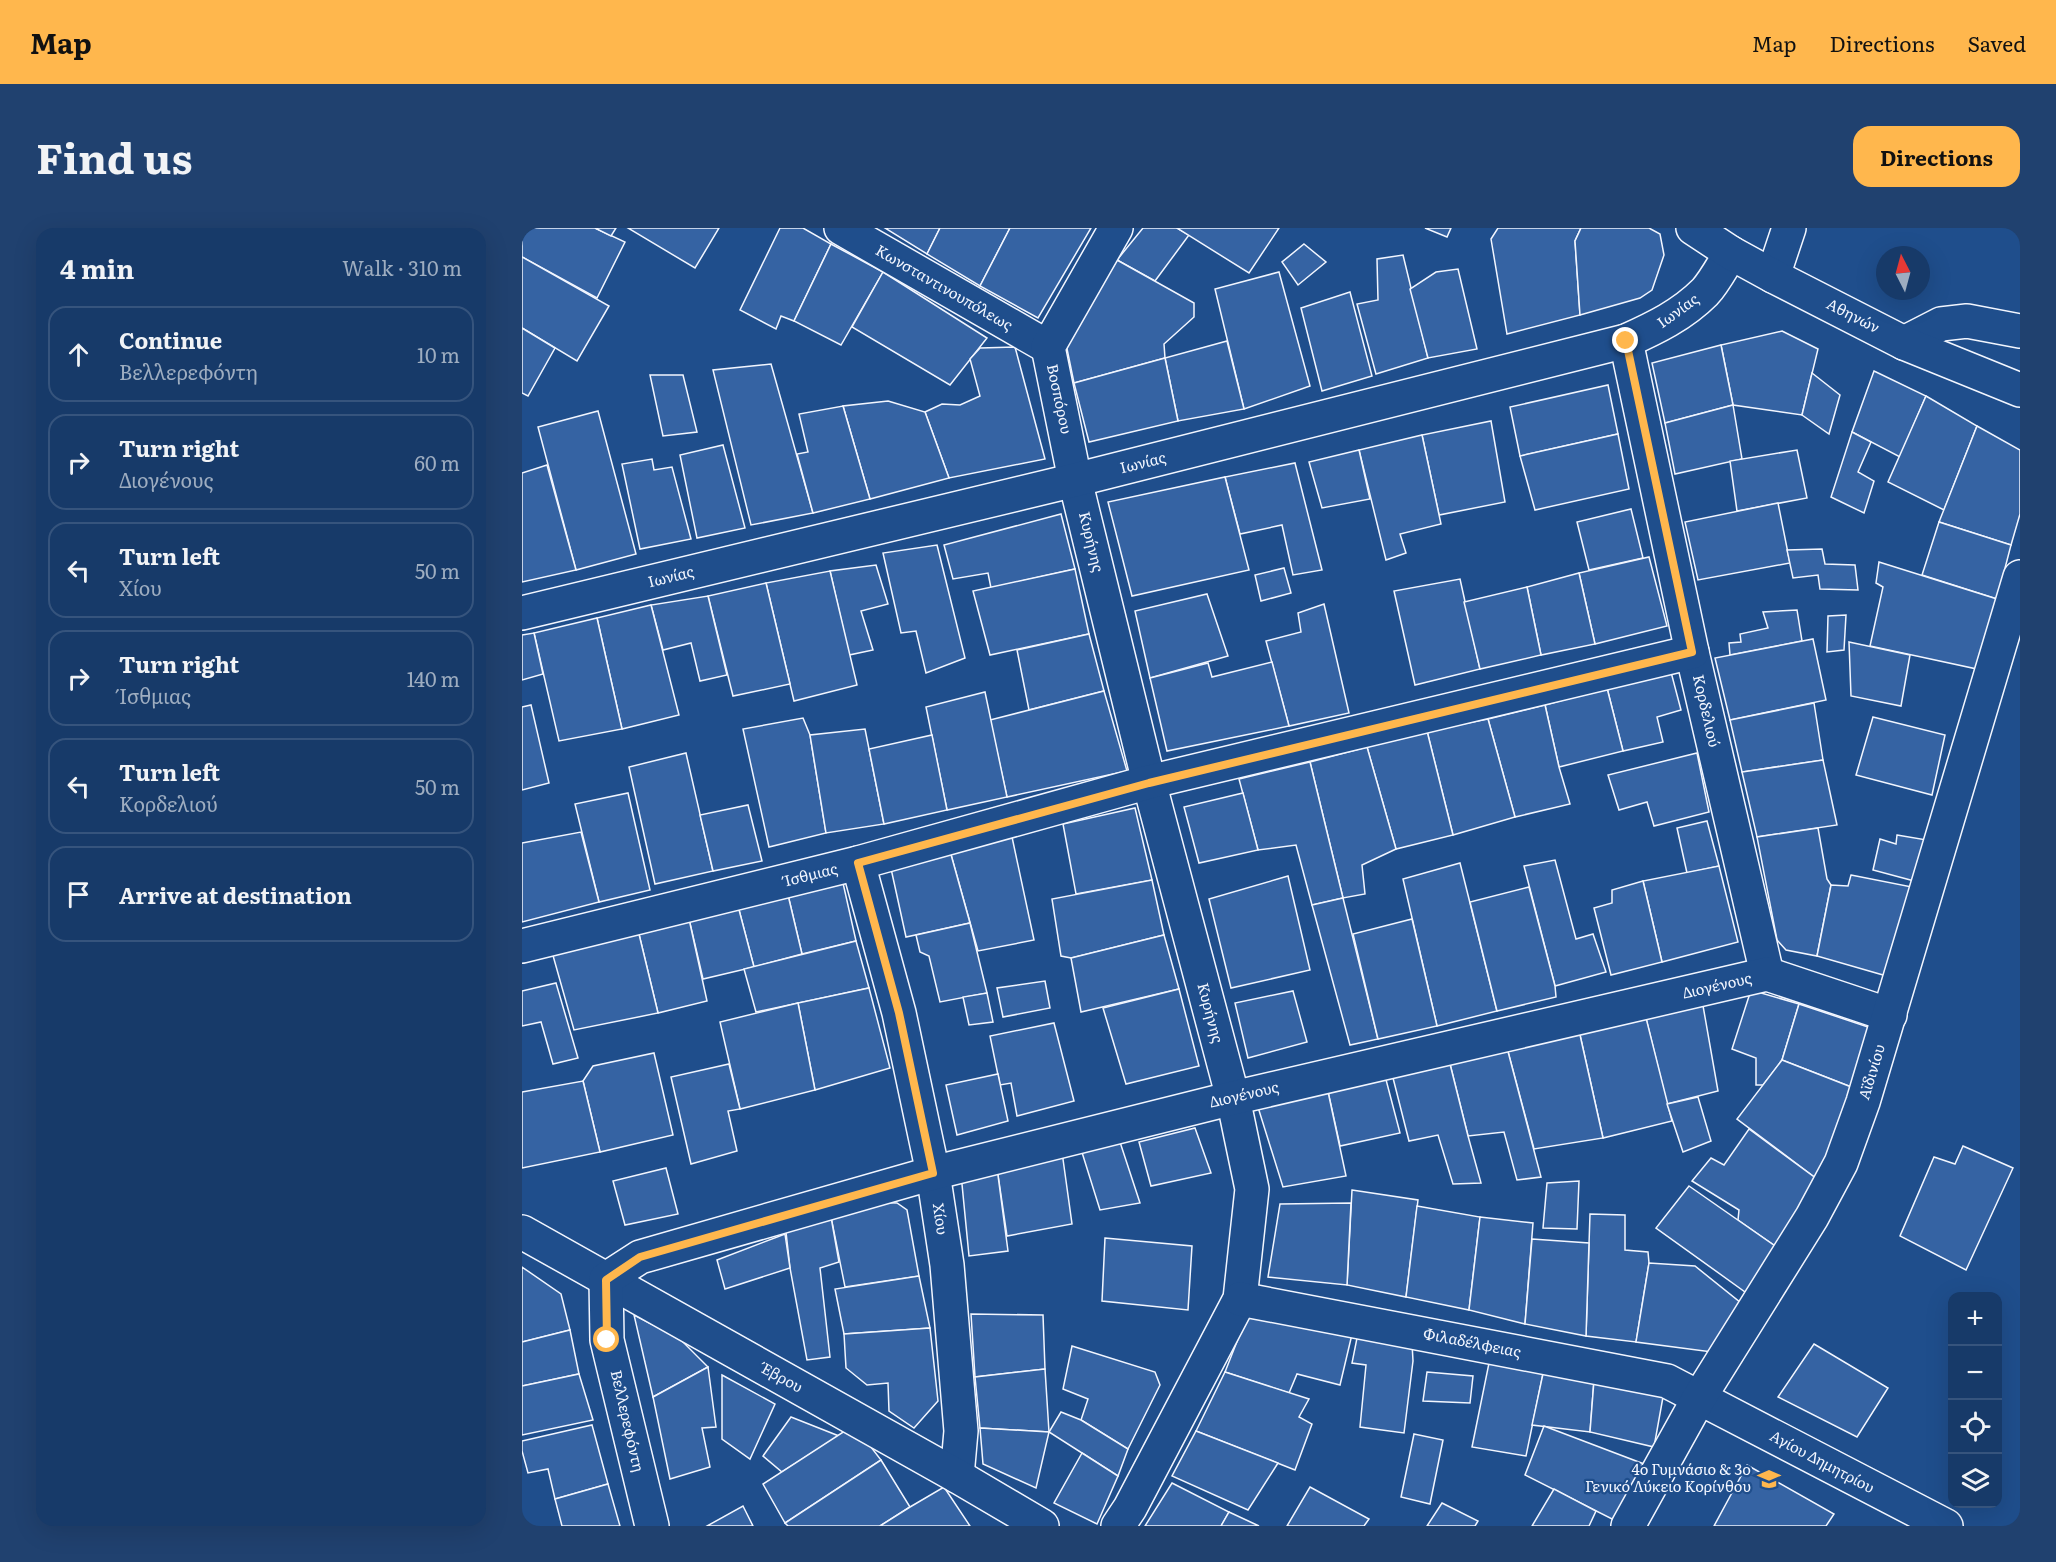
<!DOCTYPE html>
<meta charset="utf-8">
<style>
body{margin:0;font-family:Literata,serif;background:#20416f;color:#f1f3f6}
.controls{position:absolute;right:18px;bottom:18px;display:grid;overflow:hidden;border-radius:12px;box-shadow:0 6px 24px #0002}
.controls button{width:54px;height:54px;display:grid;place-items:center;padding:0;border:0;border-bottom:2px solid #36547d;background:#173a69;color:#f1f3f6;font:30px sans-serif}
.compass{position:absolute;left:1354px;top:18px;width:54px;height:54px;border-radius:50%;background:#173a69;box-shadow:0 6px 24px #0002;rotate:354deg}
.stop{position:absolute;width:18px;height:18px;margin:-14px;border:4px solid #ffb74d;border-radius:50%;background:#fff}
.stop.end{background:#ffb74d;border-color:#fff;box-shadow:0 2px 6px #0008}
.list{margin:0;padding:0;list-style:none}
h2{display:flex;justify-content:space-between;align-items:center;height:78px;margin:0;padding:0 24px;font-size:26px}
h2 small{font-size:20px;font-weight:400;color:#9eadc0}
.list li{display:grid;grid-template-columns:39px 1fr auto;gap:18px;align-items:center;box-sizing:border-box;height:96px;margin:0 12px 12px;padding:0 12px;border:2px solid #36547d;border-radius:18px}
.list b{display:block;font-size:22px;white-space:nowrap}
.list p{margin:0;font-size:20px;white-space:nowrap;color:#9eadc0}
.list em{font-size:20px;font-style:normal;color:#9eadc0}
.icon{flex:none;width:33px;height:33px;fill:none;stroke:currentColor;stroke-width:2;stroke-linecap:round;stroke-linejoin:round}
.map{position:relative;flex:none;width:1498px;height:1298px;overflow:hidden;border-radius:18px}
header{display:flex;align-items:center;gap:36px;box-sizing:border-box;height:84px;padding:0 30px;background:#ffb74d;color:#111}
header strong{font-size:28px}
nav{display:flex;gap:33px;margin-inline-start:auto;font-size:21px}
.intro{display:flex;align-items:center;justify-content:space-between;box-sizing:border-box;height:144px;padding:0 36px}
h1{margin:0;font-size:42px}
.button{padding:15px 27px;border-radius:18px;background:#ffb74d;color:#111;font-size:21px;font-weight:700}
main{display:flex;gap:36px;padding:0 36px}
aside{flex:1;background:#173a69;border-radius:18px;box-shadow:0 6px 24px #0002}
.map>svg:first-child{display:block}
</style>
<header>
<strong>Map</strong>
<nav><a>Map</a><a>Directions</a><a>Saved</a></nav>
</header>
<div class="intro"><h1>Find us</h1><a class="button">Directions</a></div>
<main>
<aside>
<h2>4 min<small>Walk · 310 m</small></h2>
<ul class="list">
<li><svg class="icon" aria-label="ahead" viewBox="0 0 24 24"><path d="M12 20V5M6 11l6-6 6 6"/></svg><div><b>Continue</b><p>Βελλερεφόντη</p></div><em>10 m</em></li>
<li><svg class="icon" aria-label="right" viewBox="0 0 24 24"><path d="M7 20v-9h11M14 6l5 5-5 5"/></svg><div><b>Turn right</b><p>Διογένους</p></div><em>60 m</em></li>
<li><svg class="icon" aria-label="left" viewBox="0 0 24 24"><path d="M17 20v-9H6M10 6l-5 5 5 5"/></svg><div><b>Turn left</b><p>Χίου</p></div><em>50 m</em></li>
<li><svg class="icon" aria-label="right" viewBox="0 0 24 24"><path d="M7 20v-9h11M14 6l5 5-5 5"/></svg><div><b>Turn right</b><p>Ίσθμιας</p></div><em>140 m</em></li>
<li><svg class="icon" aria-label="left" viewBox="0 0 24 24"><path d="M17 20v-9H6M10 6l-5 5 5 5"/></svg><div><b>Turn left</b><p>Κορδελιού</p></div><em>50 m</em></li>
<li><svg class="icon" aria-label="arrive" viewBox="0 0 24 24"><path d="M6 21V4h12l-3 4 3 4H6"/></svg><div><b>Arrive at destination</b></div></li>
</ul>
</aside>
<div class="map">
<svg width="1498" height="1298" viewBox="0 0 1498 1298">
<rect width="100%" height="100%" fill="#1f4e8c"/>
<g fill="#3563a3" stroke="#f2f6ff" stroke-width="1.5">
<path d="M0,0H73L103,14L75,70L0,29Z"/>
<path d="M73,0H94L89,8Z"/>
<path d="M106,0H197L173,40Z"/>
<path d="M258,0H281L309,16L272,93L259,88L254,101L218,82Z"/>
<path d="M363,0H418L405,26Z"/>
<path d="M418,0H488L458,58L405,26Z"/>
<path d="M488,0H569L516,90L458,58Z"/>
<path d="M621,0H655L667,7L633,53L595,32Z"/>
<path d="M655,0H757L727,45Z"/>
<path d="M903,0H929L925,9Z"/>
<path d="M976,0H1059L1053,13L1058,87L985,106L969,11Z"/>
<path d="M1059,0H1127L1138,6L1142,27L1130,62L1118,70L1058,87L1053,13Z"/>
<path d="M309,16L361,44L319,117L272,93Z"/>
<path d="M782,16L804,34L776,57L760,34Z"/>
<path d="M881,27L906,130L854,146L835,76L856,72L855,31Z"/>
<path d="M0,29L87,78L55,133L0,100Z"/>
<path d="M595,32L672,75V89L642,116L643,130L552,155L544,116Z"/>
<path d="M936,41L955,121L906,130L888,61L914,44Z"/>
<path d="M361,44L465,110L428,157L330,99Z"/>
<path d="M757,44L788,158L722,181L693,61Z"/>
<path d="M828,64L850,148L800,163L779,80Z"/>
<path d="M0,100L33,120L6,168L0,165Z"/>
<path d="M1260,103L1296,121L1280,187L1211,177L1199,117Z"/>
<path d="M705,113L722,181L656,193L643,130Z"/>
<path d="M1199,117L1211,177L1143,195L1130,135Z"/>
<path d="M493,119L523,231L427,250L403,184L420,176L438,177L458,168L448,131L458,120Z"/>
<path d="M643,130L656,193L567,214L552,155Z"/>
<path d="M249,136L291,285L229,297L191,142Z"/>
<path d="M1352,143L1404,168L1378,229L1330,204Z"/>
<path d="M1290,145L1318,167L1307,206L1280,187Z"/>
<path d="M128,147H161L175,204L141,208Z"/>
<path d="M1086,157L1096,206L998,228L988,179Z"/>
<path d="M1404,168L1455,198L1422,282L1366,254Z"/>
<path d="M366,173L403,184L427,250L348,271L321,178Z"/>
<path d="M1211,177L1220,231L1153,246L1143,195Z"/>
<path d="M321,178L348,271L291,285L275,226L286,224L277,186Z"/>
<path d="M76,183L114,326L54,342L16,199Z"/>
<path d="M969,193L983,274L917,287L900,207Z"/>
<path d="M1455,198L1498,222V286L1489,317L1417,294Z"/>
<path d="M1330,204L1349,214L1336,244L1352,253L1342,285L1309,269Z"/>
<path d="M1096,206L1107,261L1013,282L998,228Z"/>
<path d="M900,207L919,296L878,306L884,325L864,332L837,222Z"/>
<path d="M201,217L223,300L175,310L158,227Z"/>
<path d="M837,222L848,271L800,280L787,234Z"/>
<path d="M1275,222L1285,270L1215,283L1208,233Z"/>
<path d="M130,231L132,242L150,239L169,311L118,321L100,236Z"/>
<path d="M773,235L800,342L771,347L760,297L718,306L703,249Z"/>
<path d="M25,237L54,342L0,354V245Z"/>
<path d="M703,249L727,342L610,368L586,274Z"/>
<path d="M1256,275L1268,335L1176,352L1163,294Z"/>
<path d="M1109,281L1121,330L1067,342L1055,294Z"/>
<path d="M539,286L553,341L469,360L466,345L431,351L422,317Z"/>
<path d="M1417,294L1489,317L1475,371L1400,347Z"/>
<path d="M415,317L443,430L404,445L394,403L379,405L361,325Z"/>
<path d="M1300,321L1303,336L1333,337L1336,362L1298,361L1296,347L1271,350L1265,322Z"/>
<path d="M1127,329L1145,398L1073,416L1057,345Z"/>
<path d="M1357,334L1475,371L1455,441L1348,418L1361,359L1354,355Z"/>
<path d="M354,337L366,376L339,383L351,422L327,427L308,343Z"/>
<path d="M762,340L769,365L739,373L733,347Z"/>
<path d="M553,341L567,406L468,427L451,363Z"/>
<path d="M308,343L335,457L272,473L244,355Z"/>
<path d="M1057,345L1073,416L1019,427L1005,359Z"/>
<path d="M938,351L958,441L893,457L872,363Z"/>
<path d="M244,355L268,456L211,468L186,368Z"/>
<path d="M1005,359L1019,427L958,441L942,374Z"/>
<path d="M685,366L706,428L628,450L613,383Z"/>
<path d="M186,368L205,447L178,453L169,415L141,422L129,377Z"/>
<path d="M802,376L827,485L767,498L744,413L779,404L776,385Z"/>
<path d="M129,377L157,487L100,501L75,390Z"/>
<path d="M1275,382L1280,413L1208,427L1207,415L1219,414L1218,406L1246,400L1241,384Z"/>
<path d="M1324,387L1322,422L1305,424L1306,388Z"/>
<path d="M75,390L100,501L37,513L12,405Z"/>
<path d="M12,405L21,446L0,452V407Z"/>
<path d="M567,406L582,463L507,482L495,422Z"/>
<path d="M1291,411L1304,472L1208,492L1193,430Z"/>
<path d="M1327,414L1388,427L1379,478L1329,468Z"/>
<path d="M750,434L767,498L645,523L628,450L686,435L690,449Z"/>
<path d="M1149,444L1159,482L1135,489L1141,514L1101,523L1085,460Z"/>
<path d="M1085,460L1101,523L1037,539L1023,477Z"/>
<path d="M582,463L605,543L485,569L468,492Z"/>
<path d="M463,464L485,569L425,582L404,479Z"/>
<path d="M1292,475L1301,532L1220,544L1208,492Z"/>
<path d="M9,477L27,555L0,562V479Z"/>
<path d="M1023,477L1037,539L1048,576L993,589L966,491Z"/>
<path d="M1351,489L1423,507L1410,567L1334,547Z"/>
<path d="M281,490L288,507L304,605L247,619L221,501Z"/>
<path d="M966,491L993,589L931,607L905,503Z"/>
<path d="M343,501L362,596L304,605L288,507Z"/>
<path d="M905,503L931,607L874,621L845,519Z"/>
<path d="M410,507L425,582L362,596L347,521Z"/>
<path d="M845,519L874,621L840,637L843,666L821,670L788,534Z"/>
<path d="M164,525L191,643L133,656L107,539Z"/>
<path d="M1175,525L1187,584L1132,598L1125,574L1097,582L1086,547Z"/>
<path d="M1301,532L1315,597L1235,609L1220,544Z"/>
<path d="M788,534L821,670L790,677L774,617L736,622L717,551Z"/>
<path d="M106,565L128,662L77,674L53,576Z"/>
<path d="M721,565L736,622L677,635L662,579Z"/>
<path d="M226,577L240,633L191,643L178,587Z"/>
<path d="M613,580L630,652L554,666L541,596Z"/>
<path d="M1185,593L1197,638L1165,645L1155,600Z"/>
<path d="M1296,600L1305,651L1309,657L1295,728L1264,722L1255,712L1235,609Z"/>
<path d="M59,604L77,674L0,694V615Z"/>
<path d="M1375,607L1405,612L1396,654L1351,642L1358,611L1374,616Z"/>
<path d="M490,609L512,712L456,723L428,623Z"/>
<path d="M428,623L448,695L384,709L368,636Z"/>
<path d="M1033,632L1054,711L1071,706L1084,744L1033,758L1002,638Z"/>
<path d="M938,635L975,783L915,798L881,651Z"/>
<path d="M1197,638L1216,714L1140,734L1121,653Z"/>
<path d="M1329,647L1390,659L1368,749L1295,728L1309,657L1326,658Z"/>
<path d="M766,648L788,742L709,760L687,671Z"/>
<path d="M630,652L642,707L549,730L539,728L530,671Z"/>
<path d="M1121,653L1140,734L1089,747L1072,680L1090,675V662Z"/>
<path d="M321,655L334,713L280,726L266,667Z"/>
<path d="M1007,659L1033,758L1034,769L975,783L948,674Z"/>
<path d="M266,667L280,726L232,739L216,678Z"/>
<path d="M821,670L856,811L828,817L790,677Z"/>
<path d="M216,678L232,739L181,751L167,691Z"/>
<path d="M167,691L185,773L136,785L116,702Z"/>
<path d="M890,691L915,798L856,811L831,706Z"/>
<path d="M448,695L465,765L418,774L407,728L398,724L394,707Z"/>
<path d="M116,702L136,785L52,802L30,724Z"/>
<path d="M642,707L657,761L559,784L549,730Z"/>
<path d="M334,713L347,760L234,784L222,741Z"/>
<path d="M523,753L528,780L481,789L475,760Z"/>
<path d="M34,755L56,830L31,836L19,794L0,798V763Z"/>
<path d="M347,760L368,840L293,862L276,775Z"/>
<path d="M657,761L677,838L604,856L581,780Z"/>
<path d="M1229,762L1277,776L1260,832L1241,857H1234V830L1210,821Z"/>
<path d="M771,763L785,814L726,830L713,775Z"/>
<path d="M465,765L471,794L447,797L441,769Z"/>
<path d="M1180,772L1196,863L1145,876L1122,782Z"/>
<path d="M276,775L293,862L218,881L198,794Z"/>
<path d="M1277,776L1355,802L1337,862L1260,832Z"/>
<path d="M1122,782L1150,893L1081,910L1056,798Z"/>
<path d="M532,795L552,873L495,888L489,855L478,857L468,808Z"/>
<path d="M1056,798L1081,910L1012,921L984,816Z"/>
<path d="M984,816L1015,934L1019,949L995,952L982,904L946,908L926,828Z"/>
<path d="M132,825L151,907L78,924L61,853L71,838Z"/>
<path d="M926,828L946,908L959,955L931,956L916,907L887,913L869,842Z"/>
<path d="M1260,832L1337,862L1299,954L1215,891Z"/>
<path d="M207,836L218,881L206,883L215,923L169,936L149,849Z"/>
<path d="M862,844L878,905L818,918L805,859Z"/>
<path d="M476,846L486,893L435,907L424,857Z"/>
<path d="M61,853L78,924L0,940V864Z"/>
<path d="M805,859L824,948L761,959L735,876Z"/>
<path d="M1176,869L1189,913L1161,924L1145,876Z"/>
<path d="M673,900L689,945L629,958L617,914Z"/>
<path d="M1227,901L1299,954L1259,1022L1216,992L1217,982L1170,953L1189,930L1202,937Z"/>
<path d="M596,908L618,975L578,982L558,918Z"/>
<path d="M1441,918L1491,940L1444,1042L1378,1008L1412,929L1433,936Z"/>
<path d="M540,924L550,996L485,1008L475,940Z"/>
<path d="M144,940L156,986L103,997L91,953Z"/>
<path d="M475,940L486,1023L447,1028L439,946Z"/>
<path d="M1057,953L1055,1001L1021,1000L1025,955Z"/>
<path d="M1167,958L1259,1022L1230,1069L1134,1000Z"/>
<path d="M830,962L896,972L884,1069L825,1057Z"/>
<path d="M341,974L375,975L385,982L397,1048L323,1059L309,989Z"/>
<path d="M829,975L825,1057L746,1049L758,976Z"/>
<path d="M895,978L958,989L947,1082L884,1069Z"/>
<path d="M1068,986L1103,987V1022L1126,1024L1127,1035L1114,1114L1064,1108Z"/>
<path d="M309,989L317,1034L298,1040L308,1129L285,1132L268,1040L263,995Z"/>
<path d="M958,989L1011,995L1003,1096L947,1082Z"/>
<path d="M263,1006L268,1040L203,1061L195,1032Z"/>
<path d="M583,1010L670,1018L666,1082L580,1073Z"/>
<path d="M1010,1011L1067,1015L1064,1108L1003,1096Z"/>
<path d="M1127,1035L1173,1038L1219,1075L1190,1124L1114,1114Z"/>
<path d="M0,1039L39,1066L48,1102L0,1114Z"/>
<path d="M397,1048L408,1100L322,1106L313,1061Z"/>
<path d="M727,1083L831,1102L818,1157L775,1146L767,1165L703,1144Z"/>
<path d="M449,1086L521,1087L523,1141L453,1149Z"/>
<path d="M112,1087L157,1110L186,1139L131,1169Z"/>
<path d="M408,1100L416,1173L392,1200L367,1183L366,1155L345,1157L324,1140L322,1106Z"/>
<path d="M48,1102L57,1146L0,1158V1114Z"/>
<path d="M836,1105L890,1115L891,1133L882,1205L838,1199L844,1137L830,1135Z"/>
<path d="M1292,1116L1366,1160L1335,1209L1256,1169Z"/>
<path d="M550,1118L633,1144L638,1157L606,1221L559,1192L566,1171L541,1161Z"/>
<path d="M967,1135L1022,1141L1004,1228L950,1219Z"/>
<path d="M186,1139L194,1199L180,1200L188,1239L148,1251L131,1169Z"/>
<path d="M523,1141L527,1204L458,1200L453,1149Z"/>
<path d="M1022,1141L1072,1152L1068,1204L1010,1197Z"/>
<path d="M703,1144L787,1171L777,1189L790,1196L773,1242L674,1203Z"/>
<path d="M905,1144L951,1148L948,1175L901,1173Z"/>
<path d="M57,1146L71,1192L0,1207V1158Z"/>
<path d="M200,1147L253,1176L228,1231L200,1211Z"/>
<path d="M1072,1152L1141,1169L1132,1219L1068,1204Z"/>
<path d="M539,1184L559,1192L606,1221L596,1248L527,1204Z"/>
<path d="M269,1189L317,1208L260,1244L241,1228Z"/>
<path d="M70,1197L86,1256L33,1271L26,1241L6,1245L0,1223V1213Z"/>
<path d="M332,1197L359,1232L263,1295L241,1256Z"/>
<path d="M1022,1198L1122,1236L1094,1293L1003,1247Z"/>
<path d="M458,1200L527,1204L514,1260L461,1236Z"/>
<path d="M674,1203L756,1235L726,1282L650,1248Z"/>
<path d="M892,1206L921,1212L908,1276L879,1269Z"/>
<path d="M560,1225L596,1248L575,1296L532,1275Z"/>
<path d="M359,1232L388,1279L358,1298H266L263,1295Z"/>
<path d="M1225,1237L1312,1286L1304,1298H1192Z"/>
<path d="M650,1255L707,1284L699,1298H623Z"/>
<path d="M86,1256L98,1298H40L33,1271Z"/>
<path d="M422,1259L448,1298H358L388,1279Z"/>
<path d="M788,1259L847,1291L842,1298H765Z"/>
<path d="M1032,1261L1074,1283L1067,1298H1010Z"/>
<path d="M920,1275L956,1293L953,1298H905Z"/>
<path d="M221,1278L231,1298H185Z"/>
<path d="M707,1284L737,1298H699Z"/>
</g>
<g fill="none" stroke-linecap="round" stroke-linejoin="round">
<g stroke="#f2f6ff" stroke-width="36">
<g id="street">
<path d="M319,0L526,119"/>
<path d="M594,0L526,119L553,252L627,554L711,870L730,961L718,1071L608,1280L596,1298"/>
<path d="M1251,48L1267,0"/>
<path d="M1104,113L1170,424L1245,746"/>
<path d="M1382,115L1419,96L1445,93L1498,103"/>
<path d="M336,635L377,785L411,945L425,1037L439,1203L435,1248"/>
<path d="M0,718L336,635L627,554L1170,424"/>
<path d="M0,1004L435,1248L520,1298"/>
<path d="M718,1071L1145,1153L1424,1298"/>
<path d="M130,1298L85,1112L84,1051L118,1029L411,945L711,870L1245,746L1368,787"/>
</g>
</g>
<g stroke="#f2f6ff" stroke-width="36">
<g id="secondary">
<path d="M0,385L553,252L1104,113C1133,100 1160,87 1183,64C1193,53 1201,37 1209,25"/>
<path d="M1106,1298L1177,1170L1290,989L1319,935L1341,874L1498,349"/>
</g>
</g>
<g stroke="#f2f6ff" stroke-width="36">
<path id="primary" d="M1171,0L1209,25L1251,48L1382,115L1498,162"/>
</g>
<use href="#street" stroke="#1f4e8c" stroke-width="33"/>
<use href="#secondary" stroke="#1f4e8c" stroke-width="33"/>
<use href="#primary" stroke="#1f4e8c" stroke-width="33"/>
</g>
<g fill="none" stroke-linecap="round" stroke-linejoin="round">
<path stroke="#ffb74d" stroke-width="8" d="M85,1112L84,1052L118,1029L411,945L377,785L336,635L627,555L1170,424L1104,113"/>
</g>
<defs>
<g id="school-bare" transform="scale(1.8)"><path d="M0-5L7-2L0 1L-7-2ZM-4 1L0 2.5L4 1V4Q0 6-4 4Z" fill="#ffb74d" stroke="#1f4e8c" stroke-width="2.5" paint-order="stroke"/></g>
</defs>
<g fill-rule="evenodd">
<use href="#school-bare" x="1247" y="1251"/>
</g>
<g text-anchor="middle" stroke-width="4.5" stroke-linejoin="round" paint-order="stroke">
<g font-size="15" fill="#f2f6ff" stroke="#1f4e8c">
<text transform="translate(422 60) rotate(30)" y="5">Κωνσταντινουπόλεως</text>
<text transform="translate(1156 83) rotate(-36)" y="5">Ιωνίας</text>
<text transform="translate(1331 88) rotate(27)" y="5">Αθηνών</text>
<text transform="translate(537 171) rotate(78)" y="5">Βοσπόρου</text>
<text transform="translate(621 235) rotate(-14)" y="5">Ιωνίας</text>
<text transform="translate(569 314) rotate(76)" y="5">Κυρήνης</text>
<text transform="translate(149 349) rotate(-14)" y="5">Ιωνίας</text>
<text transform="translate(1184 483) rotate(77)" y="5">Κορδελιού</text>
<text transform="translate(289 647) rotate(-14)" y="5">Ίσθμιας</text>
<text transform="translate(1195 758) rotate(-13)" y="5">Διογένους</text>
<text transform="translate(688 785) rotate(75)" y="5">Κυρήνης</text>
<text transform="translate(1350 844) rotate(-73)" y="5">Αϊδινίου</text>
<text transform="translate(722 867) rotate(-13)" y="5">Διογένους</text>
<text transform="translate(418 991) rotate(82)" y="5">Χίου</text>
<text transform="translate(950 1115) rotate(11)" y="5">Φιλαδέλφειας</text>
<text transform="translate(260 1150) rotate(29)" y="5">Έβρου</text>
<text transform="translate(105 1193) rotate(77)" y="5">Βελλερεφόντη</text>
<text transform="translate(1300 1234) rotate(28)" y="5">Αγίου Δημητρίου</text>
</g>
<g font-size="15" fill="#f2f6ff" stroke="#1f4e8c" text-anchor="end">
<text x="1229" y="1247">4ο Γυμνάσιο &amp; 3ο<tspan x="1229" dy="17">Γενικό Λύκειο Κορίνθου</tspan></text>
</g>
</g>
</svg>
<div class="controls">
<button>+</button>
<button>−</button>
<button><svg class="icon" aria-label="locate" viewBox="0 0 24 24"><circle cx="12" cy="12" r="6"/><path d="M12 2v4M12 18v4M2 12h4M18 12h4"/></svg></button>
<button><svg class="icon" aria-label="layers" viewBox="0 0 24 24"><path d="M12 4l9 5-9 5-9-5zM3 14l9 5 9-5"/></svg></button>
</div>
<svg class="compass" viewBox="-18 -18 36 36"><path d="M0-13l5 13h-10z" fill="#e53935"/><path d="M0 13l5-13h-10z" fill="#9eadc0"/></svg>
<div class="stop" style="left:85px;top:1112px"></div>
<div class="stop end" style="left:1104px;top:113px"></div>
</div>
</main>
